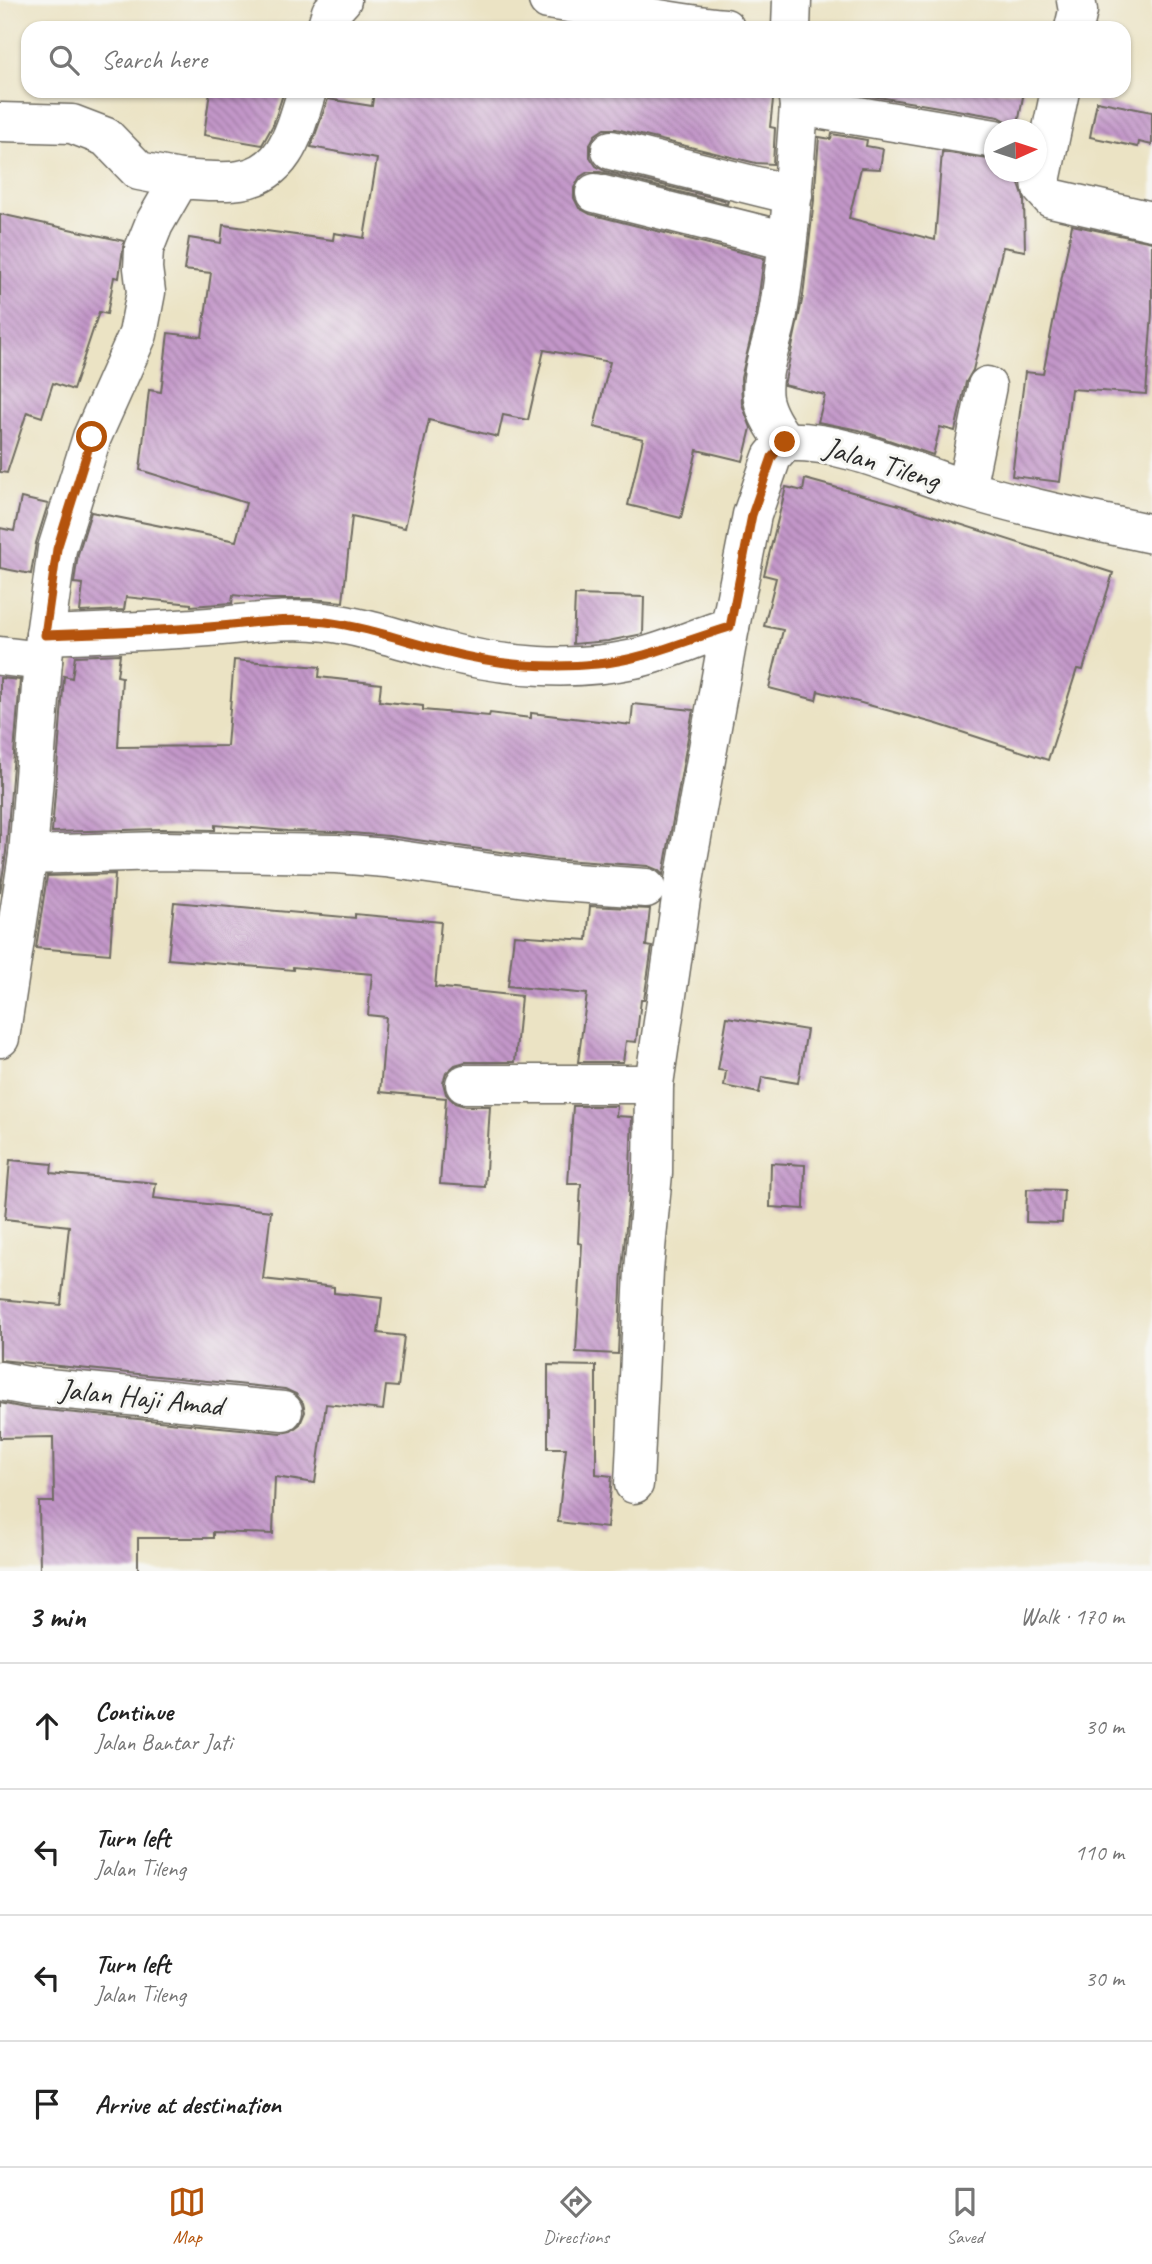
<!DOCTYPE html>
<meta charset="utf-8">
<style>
body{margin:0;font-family:Caveat,sans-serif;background:#f6f6f6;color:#222}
.compass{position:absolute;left:984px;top:119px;width:63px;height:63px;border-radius:50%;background:#fff;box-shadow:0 2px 5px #0004;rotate:87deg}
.stop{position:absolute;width:21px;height:21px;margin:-16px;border:5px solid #b45309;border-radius:50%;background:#fff}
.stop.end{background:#b45309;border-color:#fff;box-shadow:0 2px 7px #0008}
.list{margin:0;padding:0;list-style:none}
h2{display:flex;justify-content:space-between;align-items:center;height:91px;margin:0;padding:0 28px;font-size:30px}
h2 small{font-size:23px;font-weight:400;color:#767676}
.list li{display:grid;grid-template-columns:46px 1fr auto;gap:21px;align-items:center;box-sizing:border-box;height:126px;padding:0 28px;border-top:2px solid #e0e0e0}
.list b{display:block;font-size:26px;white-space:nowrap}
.list p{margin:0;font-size:23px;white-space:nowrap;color:#767676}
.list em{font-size:23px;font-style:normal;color:#767676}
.icon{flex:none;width:38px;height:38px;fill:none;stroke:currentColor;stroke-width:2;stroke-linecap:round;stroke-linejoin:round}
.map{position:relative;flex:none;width:1152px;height:1571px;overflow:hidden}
.search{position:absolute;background:#fff;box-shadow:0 2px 5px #0004;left:21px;right:21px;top:21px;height:77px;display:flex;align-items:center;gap:18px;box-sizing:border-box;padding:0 24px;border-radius:21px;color:#767676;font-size:26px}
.sheet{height:595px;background:#fff}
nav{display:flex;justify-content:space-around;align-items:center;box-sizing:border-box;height:98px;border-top:2px solid #e0e0e0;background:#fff;font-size:19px;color:#767676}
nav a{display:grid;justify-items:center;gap:4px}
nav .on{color:#b45309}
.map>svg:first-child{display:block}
</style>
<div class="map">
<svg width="1152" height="1571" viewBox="0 0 1152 1571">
<defs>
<pattern id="building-back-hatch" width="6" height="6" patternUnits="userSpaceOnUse" patternTransform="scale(1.75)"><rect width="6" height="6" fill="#c397c9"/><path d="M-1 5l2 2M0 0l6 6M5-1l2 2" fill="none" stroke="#9f7ba3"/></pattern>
</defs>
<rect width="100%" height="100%" fill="#f6f6f2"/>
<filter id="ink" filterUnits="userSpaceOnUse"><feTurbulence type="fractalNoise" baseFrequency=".0143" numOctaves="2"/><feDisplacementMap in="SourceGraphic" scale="14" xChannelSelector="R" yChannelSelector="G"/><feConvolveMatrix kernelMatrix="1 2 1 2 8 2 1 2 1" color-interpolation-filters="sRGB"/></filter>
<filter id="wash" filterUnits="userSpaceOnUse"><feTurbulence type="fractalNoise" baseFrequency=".00686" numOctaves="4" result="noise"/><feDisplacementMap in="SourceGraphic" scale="28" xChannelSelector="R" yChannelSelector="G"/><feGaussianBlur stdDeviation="1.57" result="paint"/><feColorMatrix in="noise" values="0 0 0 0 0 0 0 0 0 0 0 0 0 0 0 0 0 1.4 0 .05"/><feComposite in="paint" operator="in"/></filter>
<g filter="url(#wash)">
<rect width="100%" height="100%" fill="#ebe3c4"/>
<g id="blocks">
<g fill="url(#building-back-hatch)">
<path d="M210,91H284L273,125L262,145L204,135Z"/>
<path d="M374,91H774L770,127L775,128L773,164L756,163L616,129H604L595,135L590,144V157L596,166L605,171L728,201L727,204L600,172H588L580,177L574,188V198L579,208L590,214L764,258L756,316L741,378L742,404L751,428L743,461L697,450L681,518L628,505L643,439L594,427L610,362L544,350L528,420L503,415L498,437L429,420L405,528L352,516L343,602L312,599H271L233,595L232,603L191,606V604L126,597L124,610L80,612L83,584L74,583L78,554L91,512L236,541L246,503L140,470L149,390L161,392L168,333L202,337L211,273L184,270L189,238L221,243L223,225L333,240L334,233L364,238L377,159L311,147L328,99L372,106Z"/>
<path d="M842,91H1024L1017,130H1014L1008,122L999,117Z"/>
<path d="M1097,101L1152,112V145L1139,142L1138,147L1090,137Z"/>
<path d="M832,134L867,140L866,146L883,149L880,169L861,168L849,218L935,240L942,152L995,160V172H1021L1019,184L1024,199L1025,251L1003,247L973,370L966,382L955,431L940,427L933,455L859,430L818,422L825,395L784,385L803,296L814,200L819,137L831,139Z"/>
<path d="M0,214L124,241L119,278L114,277L107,314L99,312L73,390L53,383L42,417L27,412L7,473L0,472Z"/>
<path d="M1072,225L1152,242V313L1146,394L1071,389L1060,482L1012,476L1025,372L1043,374Z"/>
<path d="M805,479L903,506L1113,573L1083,670L1077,669L1048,760L937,724L818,691L816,700L769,688L783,630L764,626L776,578L764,575L786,487L803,491Z"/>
<path d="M21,498L48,504L36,543L31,574L0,568V528L14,531Z"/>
<path d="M575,595L644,597L643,634L608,641L573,644Z"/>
<path d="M120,654L117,676L122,677L118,747L227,746L234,660L320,667L319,677L381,684L379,701L423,706V710L489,716L490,713L531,718V713L631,725L633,704L693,710L663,875L658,870L648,866L549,859L389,836L338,832L287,831L215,825V830L161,829L52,832L64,676L72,678L75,656Z"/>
<path d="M0,678L20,680L6,852L0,893Z"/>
<path d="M115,874L110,954L36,948L47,876Z"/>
<path d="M174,902L355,918V914L441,922L435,987L521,996L515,1062H465L455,1065L446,1073L443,1083L446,1094L455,1103L465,1106H490L485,1187L440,1184L446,1098L380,1092L386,1017L368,1015L372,974L293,967V970L168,959Z"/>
<path d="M590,906L650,909L646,946L652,947L644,1000H641L636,1042L626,1041L623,1062H578L587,994L508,986L514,935L587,940Z"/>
<path d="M727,1017L807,1030L798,1083L762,1077L759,1093L724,1086L726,1071L718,1070Z"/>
<path d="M573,1106H617L616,1116L632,1117L629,1196L622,1269L618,1354L576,1352L582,1244L578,1243L581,1184H568Z"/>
<path d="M10,1160L52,1164L51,1173L156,1183L154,1198L271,1211L263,1279L334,1287V1293L382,1298L378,1333L404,1336L398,1387L386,1386L383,1410L326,1404L315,1483L275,1477L273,1534L213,1532V1538H138V1571H40L39,1502H54L53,1437L0,1438V1403L25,1408L281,1433L291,1431L300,1424L305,1412L303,1403L296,1394L285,1389L0,1360V1299L61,1305L69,1226L5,1219Z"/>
<path d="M771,1163L805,1165L804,1209L770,1207Z"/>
<path d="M1027,1189L1064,1190L1062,1223L1026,1222Z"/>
<path d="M548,1365L596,1366V1474L612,1476L607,1528L558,1522L566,1448H548Z"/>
</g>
</g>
</g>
<g filter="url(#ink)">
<use href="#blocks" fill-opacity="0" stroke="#6e6b61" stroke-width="2"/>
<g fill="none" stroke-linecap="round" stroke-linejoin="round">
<g stroke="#6e6b61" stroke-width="41">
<g id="minor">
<path d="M548,0C607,8 665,23 725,28"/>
<path d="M326,28L331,12L342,0"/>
<path d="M791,28L792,0"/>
<path d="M1074,28L1078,11L1076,0"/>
<path d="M1060,91L1041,181L1042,188L1051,198L1152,221"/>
<path d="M799,106L995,139"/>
<path d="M0,122L72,124L106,137L139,171L180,179"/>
<path d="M611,150L793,195"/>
<path d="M595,193L787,241"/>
<path d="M785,442C776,429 766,415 763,399C759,373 772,345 777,320C789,249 794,177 799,106L797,91"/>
<path d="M966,489L987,386"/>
<path d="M45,635C100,633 154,631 209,627C248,624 287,617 326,622C366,627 405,641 444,651C504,667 573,672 634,659C667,652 698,636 730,627L752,515L772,457L785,442C843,439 910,472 965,489C1027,508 1089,520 1152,534"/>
<path d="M0,656L43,661"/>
<path d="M28,855L162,851L336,854L386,858L547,881L646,888"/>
<path d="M0,1038L28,855L45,635L57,549L92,437L138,334L146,292L143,268L144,249L154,224L180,179C199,180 221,183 240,180C287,173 295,129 307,91"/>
<path d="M465,1084H654"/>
<path d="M0,1381L27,1386L283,1411"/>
<path d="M634,1484L644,1270L653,1173L654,1084L682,892L730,627"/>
</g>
</g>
<use href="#minor" stroke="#fff" stroke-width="38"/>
</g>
</g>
<g fill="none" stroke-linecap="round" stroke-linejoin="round" filter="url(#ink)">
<path stroke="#b45309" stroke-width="9" d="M92,437L57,549L45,635C100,633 154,631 209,627C248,624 287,617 326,622C366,627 405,641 444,651C493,664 547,669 597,664C644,660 686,640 730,627L752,515L772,457L785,442"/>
</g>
<g text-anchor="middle" stroke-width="6" stroke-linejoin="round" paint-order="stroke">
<g font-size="30" fill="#2b2b2b" stroke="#f6f6f2">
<text transform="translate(882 463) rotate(17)" y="10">Jalan Tileng</text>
<text transform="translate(141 1397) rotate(6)" y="10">Jalan Haji Amad</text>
</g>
</g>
</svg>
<svg class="compass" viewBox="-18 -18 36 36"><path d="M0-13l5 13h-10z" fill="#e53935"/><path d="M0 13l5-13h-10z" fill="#767676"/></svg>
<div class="stop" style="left:92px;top:437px"></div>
<div class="stop end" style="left:785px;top:442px"></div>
<div class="search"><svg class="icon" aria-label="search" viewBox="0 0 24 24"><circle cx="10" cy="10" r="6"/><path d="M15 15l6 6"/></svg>Search here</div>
</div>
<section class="sheet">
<h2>3 min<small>Walk · 170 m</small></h2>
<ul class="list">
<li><svg class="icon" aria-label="ahead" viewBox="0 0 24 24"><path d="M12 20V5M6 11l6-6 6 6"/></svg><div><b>Continue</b><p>Jalan Bantar Jati</p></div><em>30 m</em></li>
<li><svg class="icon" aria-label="left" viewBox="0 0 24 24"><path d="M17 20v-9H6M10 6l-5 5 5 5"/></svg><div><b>Turn left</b><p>Jalan Tileng</p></div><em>110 m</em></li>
<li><svg class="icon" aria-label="left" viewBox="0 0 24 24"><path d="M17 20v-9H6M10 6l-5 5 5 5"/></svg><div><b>Turn left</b><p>Jalan Tileng</p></div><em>30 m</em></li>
<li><svg class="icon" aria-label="arrive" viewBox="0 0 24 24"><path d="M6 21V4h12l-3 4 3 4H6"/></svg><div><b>Arrive at destination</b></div></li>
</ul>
</section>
<nav>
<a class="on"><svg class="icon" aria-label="map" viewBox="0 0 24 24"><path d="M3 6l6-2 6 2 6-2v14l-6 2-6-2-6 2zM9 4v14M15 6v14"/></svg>Map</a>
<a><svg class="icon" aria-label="directions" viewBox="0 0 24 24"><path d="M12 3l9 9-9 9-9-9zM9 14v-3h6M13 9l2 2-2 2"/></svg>Directions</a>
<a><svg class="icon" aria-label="saved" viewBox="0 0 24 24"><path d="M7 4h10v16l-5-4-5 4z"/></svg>Saved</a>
</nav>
